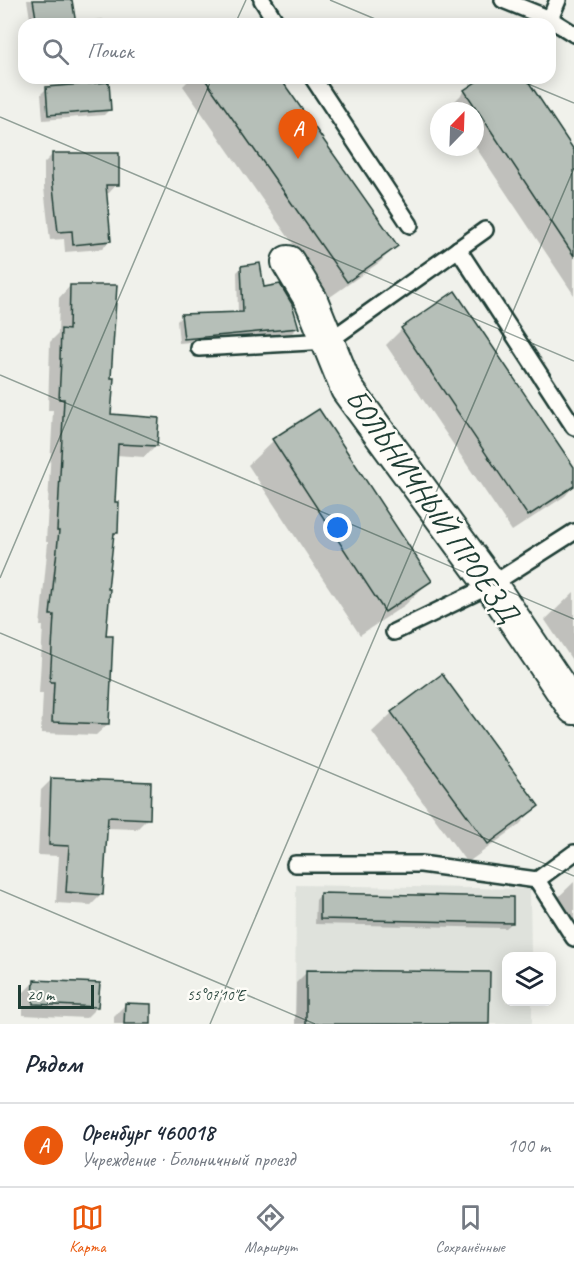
<!DOCTYPE html>
<html lang="ru">
<meta charset="utf-8">
<style>
body{margin:0;font-family:Caveat,sans-serif;background:#f6f6f7;color:#1f2937}
.controls{position:absolute;right:18px;bottom:18px;display:grid;overflow:hidden;border-radius:12px;box-shadow:0 3px 15px #0003}
.controls button{width:54px;height:54px;display:grid;place-items:center;padding:0;border:0;border-bottom:2px solid #e0e1e3;background:#fff;color:#1f2937;font:30px sans-serif}
.compass{position:absolute;left:430px;top:102px;width:54px;height:54px;border-radius:50%;background:#fff;box-shadow:0 3px 15px #0003;rotate:23deg}
.scale{position:absolute;left:18px;bottom:15px;width:76px;box-sizing:border-box;padding-left:6px;border:3px solid #1f3d34;border-top:0;font-size:16px;line-height:21px;white-space:nowrap;color:#1f3d34;-webkit-text-stroke:4px #fdfcf7;paint-order:stroke}
.you{position:absolute;left:338px;top:528px;width:21px;height:21px;margin:-15px;border:4px solid #fff;border-radius:50%;background:#1a73e8;box-shadow:0 0 0 9px #1a73e833}
.badge{display:grid;place-items:center;width:39px;height:39px;border-radius:50%;background:#ea580c;color:#fff;font-size:20px;font-weight:700}
.pin{position:absolute;translate:-50% -50px;filter:drop-shadow(0 2px 3px #0008)}
.pin::after{content:'';position:absolute;top:32px;width:21px;height:18px;background:inherit;clip-path:polygon(0 0,100% 0,50% 100%)}
.list{margin:0;padding:0;list-style:none}
h2{display:flex;justify-content:space-between;align-items:center;height:78px;margin:0;padding:0 24px;font-size:26px}
h2 small{font-size:20px;font-weight:400;color:#747a83}
.list li{display:grid;grid-template-columns:39px 1fr auto;gap:18px;align-items:center;box-sizing:border-box;height:84px;padding:0 24px;border-top:2px solid #e0e1e3}
.list b{display:block;font-size:22px;white-space:nowrap}
.list p{margin:0;font-size:20px;white-space:nowrap;color:#747a83}
.list em{font-size:20px;font-style:normal;color:#747a83}
.icon{flex:none;width:33px;height:33px;fill:none;stroke:currentColor;stroke-width:2;stroke-linecap:round;stroke-linejoin:round}
.map{position:relative;flex:none;width:574px;height:1024px;overflow:hidden}
.search{position:absolute;background:#fff;box-shadow:0 3px 15px #0003;left:18px;right:18px;top:18px;height:66px;display:flex;align-items:center;gap:15px;box-sizing:border-box;padding:0 21px;border-radius:18px;color:#747a83;font-size:22px}
.sheet{height:162px;background:#fff}
nav{display:flex;justify-content:space-around;align-items:center;box-sizing:border-box;height:84px;border-top:2px solid #e0e1e3;background:#fff;font-size:16px;color:#747a83}
nav a{display:grid;justify-items:center;gap:3px}
nav .on{color:#ea580c}
.map>svg:first-child{display:block}
</style>
<div class="map">
<svg width="574" height="1024" viewBox="0 0 574 1024">
<rect width="100%" height="100%" fill="#f0f1eb"/>
<filter id="ink" filterUnits="userSpaceOnUse"><feTurbulence type="fractalNoise" baseFrequency=".0167" numOctaves="2"/><feDisplacementMap in="SourceGraphic" scale="12" xChannelSelector="R" yChannelSelector="G"/><feConvolveMatrix kernelMatrix="1 2 1 2 8 2 1 2 1" color-interpolation-filters="sRGB"/></filter>
<g filter="url(#ink)">
<path fill="#dfe2dc" d="M296,885L530,889L531,956H506V1002H532V1024H295Z"/>
<g fill="#0003">
<path d="M27,0H71L74,22L103,19L104,24H31Z"/>
<path d="M191,78H278L396,246L380,262L330,297L183,86Z"/>
<path d="M485,78H524L574,153V295L475,146V111H452L449,107L465,91Z"/>
<path d="M47,88L109,110L104,115L43,120L41,94Z"/>
<path d="M52,155L117,184L109,193H105L110,241L102,249L65,252L64,239L50,240L44,188V163Z"/>
<path d="M242,267L298,327L292,333L179,343L177,321L182,316L238,314L237,272Z"/>
<path d="M70,286L109,379L110,416L155,446L144,457L116,455L113,503L117,533L112,538L106,590L105,637L108,724L96,735L41,733L43,693H39L43,626H40L48,542H46L53,410H48L50,342L58,334L59,298Z"/>
<path d="M402,329L574,470V486L565,496L512,531L386,345Z"/>
<path d="M318,411L430,581L405,605L360,635L248,465L273,441Z"/>
<path d="M574,592V663L545,620Z"/>
<path d="M392,713L537,806L518,826L467,863L372,732Z"/>
<path d="M52,779L148,818L137,829L106,828L102,894L91,905L56,903L59,856L38,855L41,790Z"/>
<path d="M574,882V947L548,907Z"/>
<path d="M321,894L512,923L506,928L315,924L316,900Z"/>
<path d="M307,972L488,1024H295L296,983Z"/>
<path d="M34,982L97,1007L86,1018L23,1015V993Z"/>
<path d="M125,1005L149,1024H114V1016Z"/>
</g>
<g fill="#b6bfb8" stroke="#1f3d34" stroke-width="1.5">
<path d="M33,0H72L76,24H37Z"/>
<path d="M204,78H280L398,246L347,282Z"/>
<path d="M482,78H526L574,150V256L464,90Z"/>
<path d="M109,82L111,110L48,115L46,87Z"/>
<path d="M52,153H119V185H106L111,241L73,245L72,231L58,232L52,178Z"/>
<path d="M260,263L264,287L280,284L292,304L299,328L184,339L181,314L243,312L241,266Z"/>
<path d="M70,285H117L111,378H114L111,414L159,418L157,446L118,444L115,502H119L118,533H114L108,589H110L106,636H113L109,724L52,722L54,682H50L54,615H50L59,531H57L64,399H59L61,359H60L61,329L69,330Z"/>
<path d="M455,291L574,467V486L528,516L401,328Z"/>
<path d="M319,409L432,581L385,612L272,439Z"/>
<path d="M442,674L539,806L488,844L391,712Z"/>
<path d="M51,778L151,782L150,819L108,817L103,895L66,892L69,846L49,845Z"/>
<path d="M320,893L513,897V923L320,919Z"/>
<path d="M306,970L490,972L489,1024H306Z"/>
<path d="M34,980L100,983L98,1007L33,1004Z"/>
<path d="M125,1003L151,1004V1024H124Z"/>
</g>
<g fill="none" stroke-linecap="round" stroke-linejoin="round">
<g stroke="#1f3d34" stroke-width="20">
<g id="lane">
<path d="M262,0L277,24"/>
<path d="M503,0L550,19L574,34"/>
<path d="M550,19L558,0"/>
<path d="M313,78L410,225"/>
<path d="M458,249L574,427"/>
<path d="M199,348L329,341L485,230"/>
<path d="M394,632L491,585L574,532"/>
<path d="M574,853L537,880L574,938"/>
<path d="M295,864H421L537,880"/>
</g>
</g>
<g stroke="#1f3d34" stroke-width="36">
<path id="street" d="M288,262L311,300L347,389L491,585L574,708"/>
</g>
<use href="#lane" stroke="#fdfcf7" stroke-width="15"/>
<use href="#street" stroke="#fdfcf7" stroke-width="32"/>
</g>
</g>
<path fill="none" stroke="#1f3d34" stroke-width="1.5" stroke-opacity="0.45" d="M330,0L387,24M235,24L246,0M514,78L574,103M0,117L574,361M0,375L574,619M0,578L212,78M0,633L574,876M0,890L315,1024M210,1024L574,168"/>
<g text-anchor="middle" stroke-width="5" stroke-linejoin="round" paint-order="stroke">
<g font-size="30" fill="#1f3d34" stroke="#fdfcf7">
<text transform="translate(432 505) rotate(55)" y="10">БОЛЬНИЧНЫЙ ПРОЕЗД</text>
</g>
</g>
<g font-size="15" text-anchor="middle" fill="#1f3d34" stroke="#fdfcf7" stroke-width="5" stroke-linejoin="round" paint-order="stroke">
<text x="216" y="1000">55°07'10"E</text>
</g>
</svg>
<div class="controls">
<button><svg class="icon" aria-label="layers" viewBox="0 0 24 24"><path d="M12 4l9 5-9 5-9-5zM3 14l9 5 9-5"/></svg></button>
</div>
<svg class="compass" viewBox="-18 -18 36 36"><path d="M0-13l5 13h-10z" fill="#e53935"/><path d="M0 13l5-13h-10z" fill="#747a83"/></svg>
<div class="scale">20 m</div>
<div class="you"></div>
<div class="pin badge" style="left:298px;top:159px">A</div>
<div class="search"><svg class="icon" aria-label="search" viewBox="0 0 24 24"><circle cx="10" cy="10" r="6"/><path d="M15 15l6 6"/></svg>Поиск</div>
</div>
<section class="sheet">
<h2>Рядом<small></small></h2>
<ul class="list">
<li><span class="badge">A</span><div><b>Оренбург 460018</b><p>Учреждение · Больничный проезд</p></div><em>100 m</em></li>
</ul>
</section>
<nav>
<a class="on"><svg class="icon" aria-label="map" viewBox="0 0 24 24"><path d="M3 6l6-2 6 2 6-2v14l-6 2-6-2-6 2zM9 4v14M15 6v14"/></svg>Карта</a>
<a><svg class="icon" aria-label="directions" viewBox="0 0 24 24"><path d="M12 3l9 9-9 9-9-9zM9 14v-3h6M13 9l2 2-2 2"/></svg>Маршрут</a>
<a><svg class="icon" aria-label="saved" viewBox="0 0 24 24"><path d="M7 4h10v16l-5-4-5 4z"/></svg>Сохранённые</a>
</nav>
